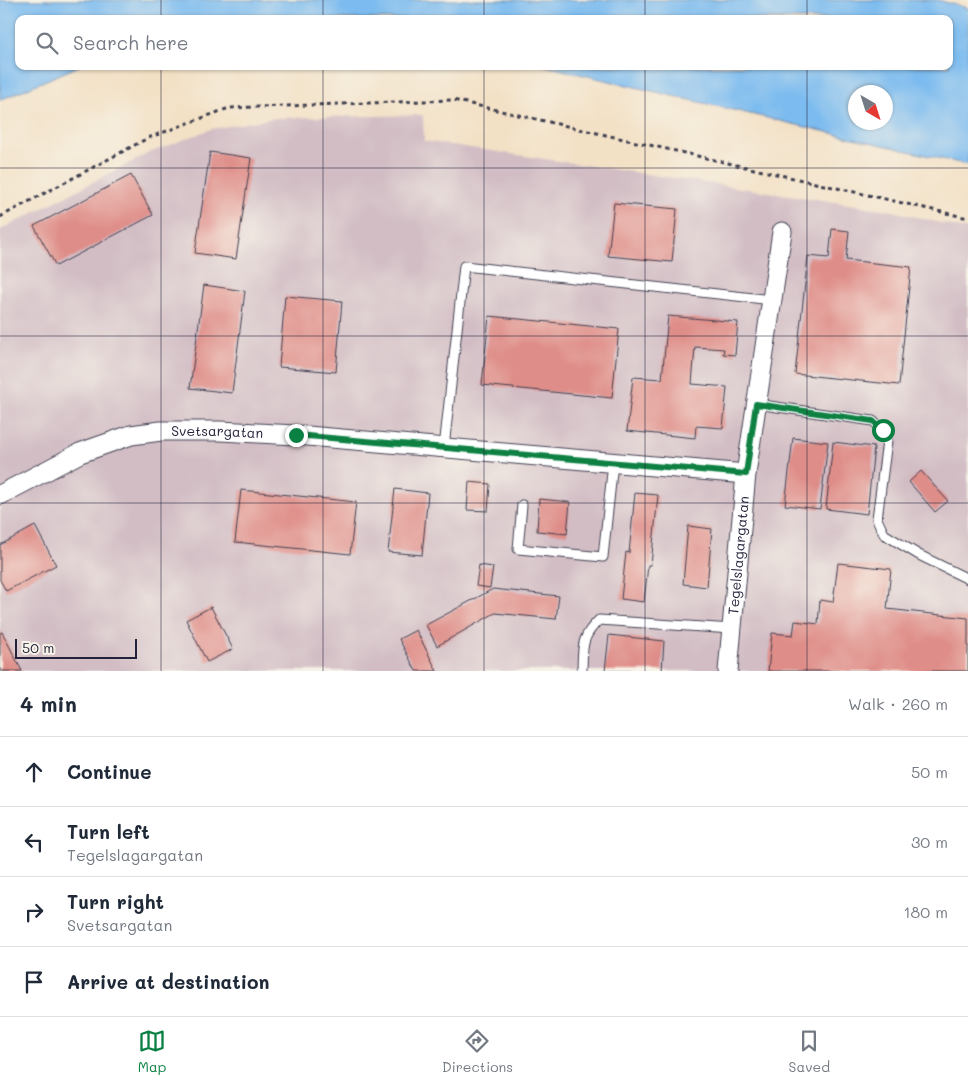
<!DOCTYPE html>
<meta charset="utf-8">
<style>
body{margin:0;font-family:Mali,sans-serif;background:#f6f6f7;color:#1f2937}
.compass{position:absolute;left:848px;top:85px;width:45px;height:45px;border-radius:50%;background:#fff;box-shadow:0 1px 4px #0004;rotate:141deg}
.scale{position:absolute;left:15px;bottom:12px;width:122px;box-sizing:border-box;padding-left:5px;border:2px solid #22223b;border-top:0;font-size:14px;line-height:18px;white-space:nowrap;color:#22223b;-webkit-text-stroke:4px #f7f3e8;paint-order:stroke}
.stop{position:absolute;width:15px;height:15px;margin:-11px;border:4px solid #0b8043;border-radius:50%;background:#fff}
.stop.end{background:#0b8043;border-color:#fff;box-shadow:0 1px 5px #0008}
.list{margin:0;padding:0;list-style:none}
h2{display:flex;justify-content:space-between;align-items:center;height:65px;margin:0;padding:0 20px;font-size:21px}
h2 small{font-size:16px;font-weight:400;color:#747a83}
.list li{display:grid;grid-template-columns:32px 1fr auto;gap:15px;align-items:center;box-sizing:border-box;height:70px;padding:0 20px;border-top:1px solid #e0e1e3}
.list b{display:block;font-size:19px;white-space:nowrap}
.list p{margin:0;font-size:16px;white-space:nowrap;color:#747a83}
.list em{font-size:16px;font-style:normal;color:#747a83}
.icon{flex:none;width:28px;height:28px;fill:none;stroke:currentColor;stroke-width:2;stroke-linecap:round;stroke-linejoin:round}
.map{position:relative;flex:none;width:968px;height:671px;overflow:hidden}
.search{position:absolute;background:#fff;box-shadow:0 1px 4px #0004;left:15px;right:15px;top:15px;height:55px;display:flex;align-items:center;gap:12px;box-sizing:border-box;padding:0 18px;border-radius:10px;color:#747a83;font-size:19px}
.sheet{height:345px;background:#fff}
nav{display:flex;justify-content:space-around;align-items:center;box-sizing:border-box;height:70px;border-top:1px solid #e0e1e3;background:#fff;font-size:14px;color:#747a83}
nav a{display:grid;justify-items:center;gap:2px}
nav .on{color:#0b8043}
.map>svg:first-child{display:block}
</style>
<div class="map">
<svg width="968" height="671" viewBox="0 0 968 671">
<rect width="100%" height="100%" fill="#f7f3e8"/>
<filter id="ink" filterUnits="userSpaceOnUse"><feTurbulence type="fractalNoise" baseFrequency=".02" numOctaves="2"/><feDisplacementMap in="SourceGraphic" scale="10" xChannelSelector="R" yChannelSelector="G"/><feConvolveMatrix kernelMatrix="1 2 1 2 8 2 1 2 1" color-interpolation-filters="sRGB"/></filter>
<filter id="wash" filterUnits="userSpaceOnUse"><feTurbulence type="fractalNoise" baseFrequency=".0096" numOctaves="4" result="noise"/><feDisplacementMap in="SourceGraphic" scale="20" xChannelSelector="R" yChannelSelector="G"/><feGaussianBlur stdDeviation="1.12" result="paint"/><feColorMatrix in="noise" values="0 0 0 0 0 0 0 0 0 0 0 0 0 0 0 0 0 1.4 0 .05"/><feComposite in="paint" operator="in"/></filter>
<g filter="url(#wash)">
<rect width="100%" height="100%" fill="#f3e1c6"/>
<path fill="#d2bdc5" d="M423,115L424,141L889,210L968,230V671H0V230L149,153L211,129L275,118Z"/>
<path fill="#7bbbef" stroke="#4e6e95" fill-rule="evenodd" d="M0,0H938L968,8V165L545,66H949V19H19V66H79L0,100ZM856,92H886V122H856Z"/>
<g id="blocks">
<g fill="#df8d88">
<path d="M210,152L251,158L236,259L195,253Z"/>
<path d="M131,175L153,215L56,266L34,226Z"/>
<path d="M614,203L677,209L672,262L608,256Z"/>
<path d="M832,229L849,231L846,260L911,267L899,385L795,374L808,256L829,258Z"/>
<path d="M204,285L245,291L232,393L190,388Z"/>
<path d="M285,296L342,301L336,372L279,367Z"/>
<path d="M489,316L619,329L612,398L482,385Z"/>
<path d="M668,316L738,322L735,355L723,354L724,349L695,347L692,384L727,387L723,428L696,426L695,438L627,431L633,377L662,379Z"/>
<path d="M793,438L828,442L820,509L785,505Z"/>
<path d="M833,442L874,447L867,514L826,509Z"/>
<path d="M921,471L948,501L935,512L909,482Z"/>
<path d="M469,482L490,484L488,511L467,510Z"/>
<path d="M395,489L428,493L422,555L388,552Z"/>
<path d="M241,490L356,502L350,554L235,542Z"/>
<path d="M635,493L658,495L651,565H648L644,602L621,599L626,552L629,553Z"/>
<path d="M539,499L570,502L567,534L537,531Z"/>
<path d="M35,526L56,565L6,591L0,580V545Z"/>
<path d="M688,526L712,529L707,587L683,584Z"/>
<path d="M838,563L891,569L887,609L968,618V671H768L772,633L793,635L795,621L818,624L820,600L833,602Z"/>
<path d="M479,565L493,567L490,588L476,586Z"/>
<path d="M493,589L559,596L556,619L495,613L437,646L426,625Z"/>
<path d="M211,607L233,649L207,662L186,620Z"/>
<path d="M416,630L437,671H416L399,639Z"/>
<path d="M2,632L22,671H0V633Z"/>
<path d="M609,635L664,641L662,671H605Z"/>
</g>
</g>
</g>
<g filter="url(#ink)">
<use href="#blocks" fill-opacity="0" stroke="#413f50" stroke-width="1"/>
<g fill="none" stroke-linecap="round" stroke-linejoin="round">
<g stroke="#413f50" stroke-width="11">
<g id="lane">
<path d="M756,404L873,421L883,430L887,441L877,519L884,534L919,555L968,579"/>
<path d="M444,448L464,266L772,300"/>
<path d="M522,505L518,549L603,557L613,463"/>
<path d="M582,671C583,648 580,638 599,620L732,629"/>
</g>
</g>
<g stroke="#413f50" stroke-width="21">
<g id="street">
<path id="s1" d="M0,495L80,453L131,435L161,431H220L296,435L746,474"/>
<path id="s2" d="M728,671L746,474L782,232"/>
</g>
</g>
<path stroke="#413f50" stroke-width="3" stroke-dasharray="4 4" stroke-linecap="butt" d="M0,217L148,138L229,108L453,100L968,218"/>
<use href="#lane" stroke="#fff" stroke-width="9"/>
<use href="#street" stroke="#fff" stroke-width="19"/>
</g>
</g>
<g fill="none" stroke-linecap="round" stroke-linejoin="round" filter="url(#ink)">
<path stroke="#0b8043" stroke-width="6" d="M296,435L746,474L756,404L873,421L883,430"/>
</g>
<path fill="none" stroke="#22223b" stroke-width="1" stroke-opacity="0.55" d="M161,0V19M323,0V19M484,0V19M645,0V19M807,0V19M161,66V671M323,66V671M484,66V671M645,66V671M807,66V671M0,168H968M0,336H968M0,503H968"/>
<g text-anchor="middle" stroke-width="4" stroke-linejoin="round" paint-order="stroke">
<g font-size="14" fill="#22223b" stroke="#f7f3e8">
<text dy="5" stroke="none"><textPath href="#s1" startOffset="231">Svetsargatan</textPath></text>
<text dy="5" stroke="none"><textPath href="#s2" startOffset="116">Tegelslagargatan</textPath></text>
</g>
</g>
</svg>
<svg class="compass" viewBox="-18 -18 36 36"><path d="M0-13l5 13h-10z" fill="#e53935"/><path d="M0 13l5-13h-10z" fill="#747a83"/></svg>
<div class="scale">50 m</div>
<div class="stop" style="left:883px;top:430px"></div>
<div class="stop end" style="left:296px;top:435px"></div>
<div class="search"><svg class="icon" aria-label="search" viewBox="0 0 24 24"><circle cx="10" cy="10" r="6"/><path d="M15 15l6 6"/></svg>Search here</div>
</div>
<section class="sheet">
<h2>4 min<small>Walk · 260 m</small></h2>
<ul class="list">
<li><svg class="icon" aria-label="ahead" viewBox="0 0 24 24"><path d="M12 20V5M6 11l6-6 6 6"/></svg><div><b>Continue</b></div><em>50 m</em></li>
<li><svg class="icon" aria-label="left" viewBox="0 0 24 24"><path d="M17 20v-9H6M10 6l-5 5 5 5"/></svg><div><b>Turn left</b><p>Tegelslagargatan</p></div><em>30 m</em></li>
<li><svg class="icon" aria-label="right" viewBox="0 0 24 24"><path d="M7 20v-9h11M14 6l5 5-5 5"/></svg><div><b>Turn right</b><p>Svetsargatan</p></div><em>180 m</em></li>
<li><svg class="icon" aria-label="arrive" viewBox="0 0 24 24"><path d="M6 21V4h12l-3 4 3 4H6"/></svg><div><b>Arrive at destination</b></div></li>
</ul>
</section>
<nav>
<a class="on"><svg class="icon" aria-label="map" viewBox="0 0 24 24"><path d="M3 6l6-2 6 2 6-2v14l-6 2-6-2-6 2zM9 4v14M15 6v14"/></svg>Map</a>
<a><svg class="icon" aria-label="directions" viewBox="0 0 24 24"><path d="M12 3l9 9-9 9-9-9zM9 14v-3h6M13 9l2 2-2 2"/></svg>Directions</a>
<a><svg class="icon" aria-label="saved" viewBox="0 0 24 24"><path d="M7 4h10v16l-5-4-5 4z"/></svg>Saved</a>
</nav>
